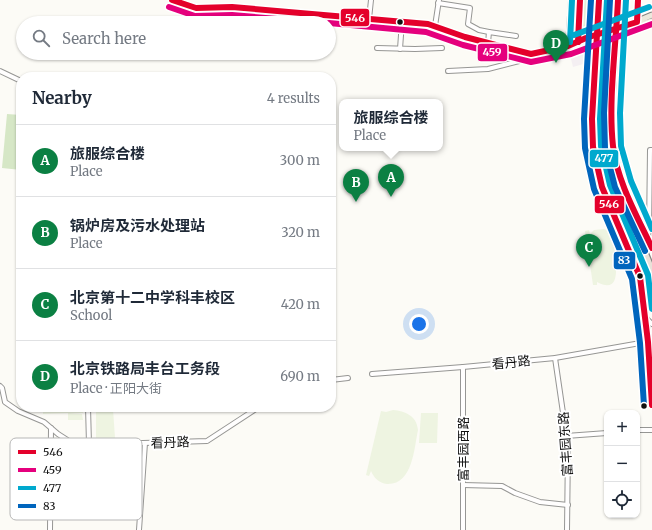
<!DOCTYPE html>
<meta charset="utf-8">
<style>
body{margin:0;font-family:Merriweather,"Noto Sans SC",serif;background:#f2f2f3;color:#1f2937}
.controls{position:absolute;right:12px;bottom:12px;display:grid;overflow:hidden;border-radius:8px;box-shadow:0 1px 3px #0004}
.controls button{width:36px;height:36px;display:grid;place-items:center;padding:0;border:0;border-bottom:1px solid #e0e1e3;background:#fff;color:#1f2937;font:20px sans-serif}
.you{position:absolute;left:419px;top:324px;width:14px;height:14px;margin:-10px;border:3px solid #fff;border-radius:50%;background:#1a73e8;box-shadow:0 0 0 6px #1a73e833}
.badge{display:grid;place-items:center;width:26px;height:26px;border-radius:50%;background:#0b8043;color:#fff;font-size:13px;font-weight:700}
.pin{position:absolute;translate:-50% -33px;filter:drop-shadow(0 1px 2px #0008)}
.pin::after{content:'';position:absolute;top:21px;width:14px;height:12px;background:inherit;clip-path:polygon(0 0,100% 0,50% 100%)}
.popup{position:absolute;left:339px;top:99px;width:104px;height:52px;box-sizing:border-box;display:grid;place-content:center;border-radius:8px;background:#fff;filter:drop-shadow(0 1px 3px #0005);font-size:13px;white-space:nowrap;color:#747a83}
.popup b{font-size:15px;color:#1f2937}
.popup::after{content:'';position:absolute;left:50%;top:100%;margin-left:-8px;border:8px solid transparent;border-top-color:#fff}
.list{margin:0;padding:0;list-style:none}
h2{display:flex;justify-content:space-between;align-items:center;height:52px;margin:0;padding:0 16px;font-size:17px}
h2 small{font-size:13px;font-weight:400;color:#747a83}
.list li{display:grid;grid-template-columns:26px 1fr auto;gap:12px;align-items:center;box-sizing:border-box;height:72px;padding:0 16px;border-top:1px solid #e0e1e3}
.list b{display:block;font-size:15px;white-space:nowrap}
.list p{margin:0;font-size:13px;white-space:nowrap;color:#747a83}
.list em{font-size:13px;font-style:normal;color:#747a83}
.icon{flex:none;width:22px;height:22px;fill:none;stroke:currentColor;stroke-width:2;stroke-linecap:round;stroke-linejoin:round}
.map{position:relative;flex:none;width:652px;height:530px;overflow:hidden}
.search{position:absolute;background:#fff;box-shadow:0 1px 3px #0004;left:16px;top:16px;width:320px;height:44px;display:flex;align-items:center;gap:10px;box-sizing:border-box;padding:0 14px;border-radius:22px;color:#747a83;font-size:15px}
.panel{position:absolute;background:#fff;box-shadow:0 1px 3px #0004;left:16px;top:72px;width:320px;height:340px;border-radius:16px}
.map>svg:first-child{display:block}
</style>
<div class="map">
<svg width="652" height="530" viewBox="0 0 652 530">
<rect width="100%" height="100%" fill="#fcfbf6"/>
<path fill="#f4eff2" d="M592,44L590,62L573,67L569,51Z"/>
<path fill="#e5f0d8" d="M584,0H594L592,28L585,32L583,27Z"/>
<path fill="#d6e7c6" d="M7,114L21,115V170L2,168Z"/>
<g fill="#eef4e1">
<path d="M604,229C607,230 609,231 611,234C614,240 614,247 615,253C616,266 621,295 597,282V285H593L585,231L589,230L590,234L594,230Z"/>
<path d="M43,407H83V413H70L82,414L83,420H68V413L43,414Z"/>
<path d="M96,409H113L115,438H96Z"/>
<path d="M393,410C405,411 417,416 418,430C414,448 413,485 387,484C379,483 374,478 371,471L369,476L366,475L381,411L386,412Z"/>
<path d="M421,413H438L437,443H419Z"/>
</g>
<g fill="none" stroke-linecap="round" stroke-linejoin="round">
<g stroke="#969694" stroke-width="6">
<g id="minor">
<path d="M599,0L592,119L593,147L602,187L627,242"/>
<path d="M618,0L612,113L613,147L623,184L652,248"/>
<path d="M438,3L470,8L468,24L479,30L489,32"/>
<path d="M313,15V23"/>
<path d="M369,19L371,0"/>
<path d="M435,26L439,0"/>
<path d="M488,43L489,32L516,36"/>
<path d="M568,46L571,0"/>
<path d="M377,48L415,49L442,48"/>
<path d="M400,49L402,21"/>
<path d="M0,71L21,81"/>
<path d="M448,71L488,69L527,59L531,54"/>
<path d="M647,235L649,232L650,150H652"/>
<path d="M629,248C649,295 650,355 652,405"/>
<path d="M646,318L652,324"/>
<path d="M555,358L568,447L567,530"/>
<path d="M372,374L463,367L555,358L652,341"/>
<path d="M331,380L348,378"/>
<path d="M0,386L2,388L5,402L18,411L44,422L58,434L72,443L111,444L207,441L259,407"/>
<path d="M88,407L89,444"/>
<path d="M637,430H652"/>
<path d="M566,436L607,433"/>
<path d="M463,485L502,486L515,493L540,502L568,505"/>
<path d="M50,530L51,428"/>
<path d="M139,530L145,443"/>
<path d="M463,530V367"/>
</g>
</g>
<g stroke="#848381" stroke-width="7">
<g id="major">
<path d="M172,0L183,5L196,8L232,7L428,24L465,37L531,54L568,46L586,38"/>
<path d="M637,23L638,0"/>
<path d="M626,26L652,15"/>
<path d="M634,26L652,21"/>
<path d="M578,42L580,0"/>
</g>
</g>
<g stroke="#848381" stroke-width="8">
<g id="highway">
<path d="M605,0L598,115L599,149L602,165L615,202L643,266L652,308"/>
<path d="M613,0L606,116L608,151L618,187L652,270"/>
<path d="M592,134L597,150"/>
<path d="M636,221L647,235"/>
<path d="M626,230L630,250"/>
</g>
</g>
<use href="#minor" stroke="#fffefe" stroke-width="4"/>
<use href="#major" stroke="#ece8dc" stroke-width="5"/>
<use href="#highway" stroke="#e9e1d8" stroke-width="5.5"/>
<g stroke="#848381" stroke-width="7" stroke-linecap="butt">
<g id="major-bridge">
<path d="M586,38L613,29"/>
<path d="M587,41L626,29"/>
</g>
</g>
<use href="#major-bridge" stroke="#ece8dc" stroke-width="5"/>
<g stroke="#fff" stroke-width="9">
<g id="bus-1">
<path d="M172,0L196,8L232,7L428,24L465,37L531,54L568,46L586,38L637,22L638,0"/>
<path d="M599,0L592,119L593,147L602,187L640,277L648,342L652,405"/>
<path d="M618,0C616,46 608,101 613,146C617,181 637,216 652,248"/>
<path d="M578,42L580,0"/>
</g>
</g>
<g stroke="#fff" stroke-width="9">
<g id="bus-2">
<path d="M169,7L195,16L232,15L324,23"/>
<path d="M329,23L426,32L463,45L531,62L571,54L652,24"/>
</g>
</g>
<g stroke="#fff" stroke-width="9">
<g id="bus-3">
<path d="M607,0L600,119L601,146L610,185L648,275L652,309"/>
<path d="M626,0L620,113L621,146L631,181L652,229"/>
<path d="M574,35L649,7"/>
<path d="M570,42L572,0"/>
</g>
</g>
<g stroke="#fff" stroke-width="9">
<g id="bus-4">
<path d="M591,0L584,119L585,148L594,189L632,279L640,343L644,406"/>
<path d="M610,0L604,113L605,148L615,187L645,251"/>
</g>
</g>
<use href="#bus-1" stroke="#e4002b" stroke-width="6"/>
<use href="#bus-2" stroke="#e5007d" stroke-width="6"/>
<use href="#bus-3" stroke="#00a9ce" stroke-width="6"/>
<use href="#bus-4" stroke="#0065bd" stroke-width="6"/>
</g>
<g fill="#101010" stroke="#fff" stroke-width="1.5">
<circle cx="400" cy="22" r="3.5"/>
<circle cx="640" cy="276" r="3.5"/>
<circle cx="644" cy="406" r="3.5"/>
</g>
<g text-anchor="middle" stroke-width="4" stroke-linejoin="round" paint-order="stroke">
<g font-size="13" fill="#101010" stroke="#fff">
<text transform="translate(511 362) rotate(-6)" y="5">看丹路</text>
<text transform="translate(170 442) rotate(-2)" y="5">看丹路</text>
<text transform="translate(565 444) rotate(-94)" y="5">富丰园东路</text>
<text transform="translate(463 449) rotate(-90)" y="5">富丰园西路</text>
</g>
</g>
<rect x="10" y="438" width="132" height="82" rx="6" fill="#fff" stroke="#b7b7b7" stroke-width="1"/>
<rect x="18" y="450" width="18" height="4" fill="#e4002b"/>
<rect x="18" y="468" width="18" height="4" fill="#e5007d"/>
<rect x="18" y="486" width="18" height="4" fill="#00a9ce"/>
<rect x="18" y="504" width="18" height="4" fill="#0065bd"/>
<g font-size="11" fill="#101010">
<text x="43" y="456">546</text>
<text x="43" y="474">459</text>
<text x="43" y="492">477</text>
<text x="43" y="510">83</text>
</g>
<g stroke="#fff" stroke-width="1.5">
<rect x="340" y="8" width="30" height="19" rx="4" fill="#e4002b"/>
<rect x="477" y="43" width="31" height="19" rx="4" fill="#e5007d"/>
<rect x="589" y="149" width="30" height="19" rx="4" fill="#00a9ce"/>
<rect x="594" y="195" width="31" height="19" rx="4" fill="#e4002b"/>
<rect x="613" y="251" width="23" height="19" rx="4" fill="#0065bd"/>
</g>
<g font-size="11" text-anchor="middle" font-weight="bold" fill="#fff">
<text x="355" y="22">546</text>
<text x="492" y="56">459</text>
<text x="604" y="162">477</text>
<text x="609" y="208">546</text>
<text x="624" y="264">83</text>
</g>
</svg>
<div class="controls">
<button>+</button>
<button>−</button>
<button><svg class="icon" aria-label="locate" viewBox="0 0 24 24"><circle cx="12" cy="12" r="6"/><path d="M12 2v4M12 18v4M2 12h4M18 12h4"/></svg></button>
</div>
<div class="you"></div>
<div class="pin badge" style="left:391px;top:197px">A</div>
<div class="popup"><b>旅服综合楼</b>Place</div>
<div class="pin badge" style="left:356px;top:202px">B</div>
<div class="pin badge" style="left:589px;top:267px">C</div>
<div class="pin badge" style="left:556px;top:63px">D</div>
<div class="search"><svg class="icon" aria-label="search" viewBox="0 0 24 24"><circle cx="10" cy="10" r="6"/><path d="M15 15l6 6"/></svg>Search here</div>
<section class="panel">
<h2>Nearby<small>4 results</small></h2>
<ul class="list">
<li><span class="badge">A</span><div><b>旅服综合楼</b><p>Place</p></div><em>300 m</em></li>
<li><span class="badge">B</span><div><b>锅炉房及污水处理站</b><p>Place</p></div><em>320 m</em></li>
<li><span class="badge">C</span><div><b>北京第十二中学科丰校区</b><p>School</p></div><em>420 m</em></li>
<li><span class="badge">D</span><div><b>北京铁路局丰台工务段</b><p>Place · 正阳大街</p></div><em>690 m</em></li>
</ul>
</section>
</div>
